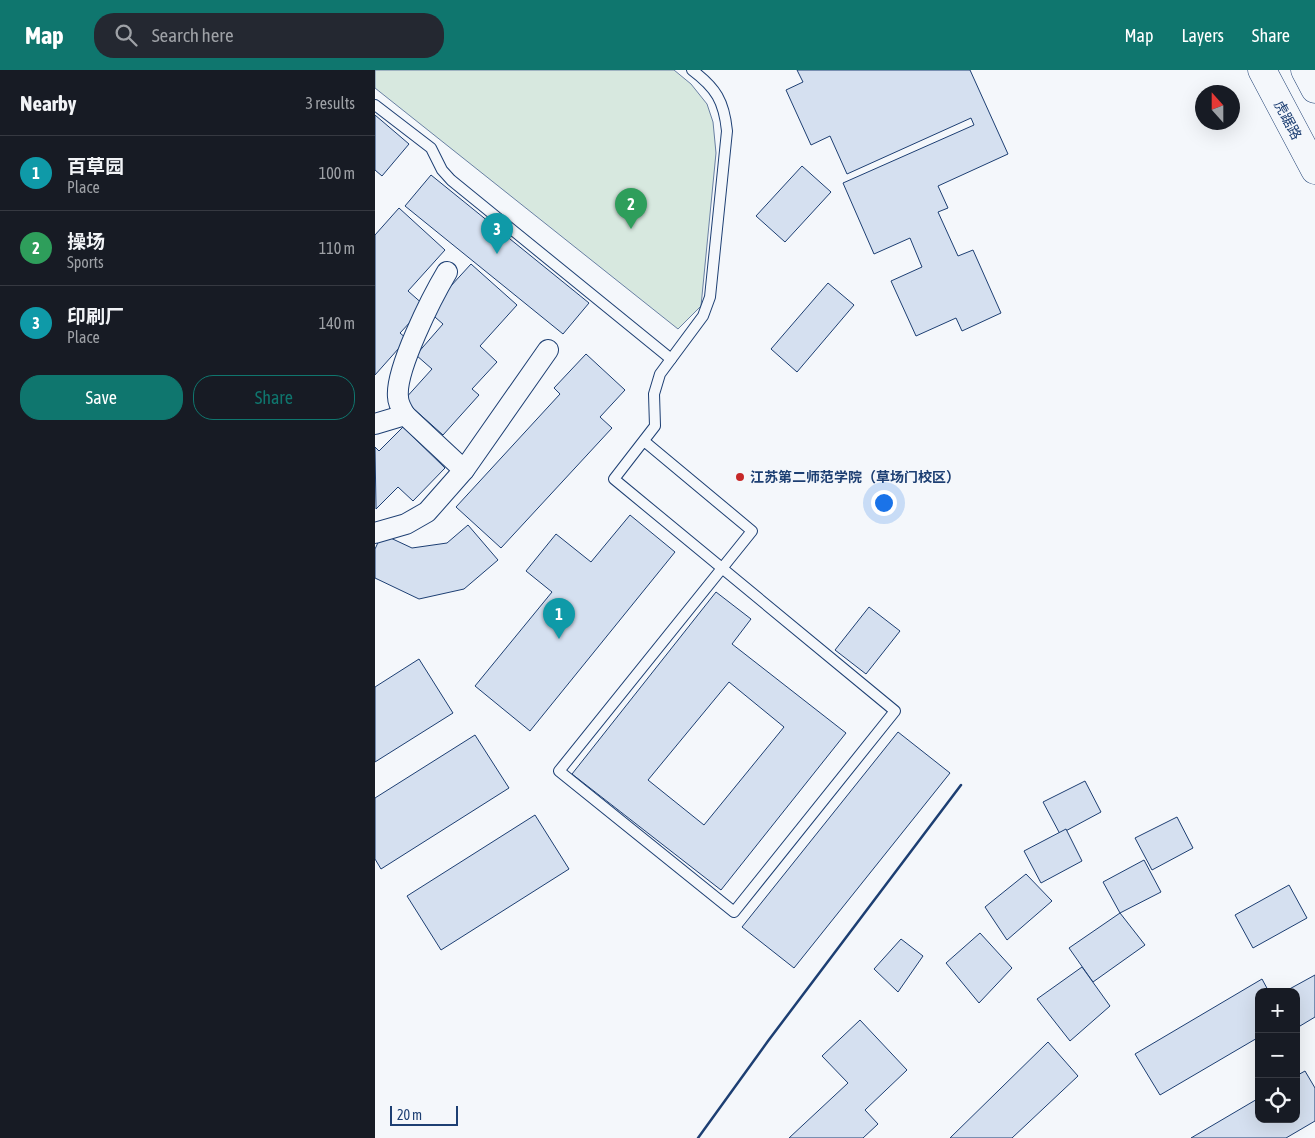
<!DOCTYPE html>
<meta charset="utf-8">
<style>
body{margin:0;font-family:"Asap Condensed","Noto Sans SC",sans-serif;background:#242831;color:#f1f3f6}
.controls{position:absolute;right:15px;bottom:15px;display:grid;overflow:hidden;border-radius:10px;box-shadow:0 5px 20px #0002}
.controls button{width:45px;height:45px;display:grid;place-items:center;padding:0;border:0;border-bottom:1px solid #363941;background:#171b24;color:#f1f3f6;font:25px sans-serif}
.compass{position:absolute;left:820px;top:15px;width:45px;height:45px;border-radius:50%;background:#171b24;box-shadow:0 5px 20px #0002;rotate:339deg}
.scale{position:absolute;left:15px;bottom:12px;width:68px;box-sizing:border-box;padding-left:5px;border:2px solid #1d3f73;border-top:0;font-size:14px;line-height:18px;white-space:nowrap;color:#1d3f73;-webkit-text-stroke:4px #f4f7fb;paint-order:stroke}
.you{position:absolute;left:508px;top:432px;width:18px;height:18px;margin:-12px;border:4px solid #fff;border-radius:50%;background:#1a73e8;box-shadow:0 0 0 8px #1a73e833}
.badge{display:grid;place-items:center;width:32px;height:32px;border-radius:50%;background:#0f766e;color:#fff;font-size:16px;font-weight:700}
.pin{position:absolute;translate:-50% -41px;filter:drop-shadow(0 1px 2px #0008)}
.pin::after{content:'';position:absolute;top:26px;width:18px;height:15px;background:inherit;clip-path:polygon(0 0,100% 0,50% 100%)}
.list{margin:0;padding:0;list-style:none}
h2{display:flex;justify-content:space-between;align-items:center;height:65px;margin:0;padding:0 20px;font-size:21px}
h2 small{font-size:16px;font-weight:400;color:#9ea1a6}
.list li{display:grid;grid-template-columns:32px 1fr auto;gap:15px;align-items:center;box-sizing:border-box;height:75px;padding:0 20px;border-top:1px solid #363941}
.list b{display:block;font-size:19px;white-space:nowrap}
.list p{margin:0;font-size:16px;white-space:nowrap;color:#9ea1a6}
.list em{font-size:16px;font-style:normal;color:#9ea1a6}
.actions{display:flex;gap:10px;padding:15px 20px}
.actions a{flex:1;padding:11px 0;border:1px solid #0f766e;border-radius:20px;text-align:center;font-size:18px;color:#0f766e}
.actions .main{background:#0f766e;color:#fff}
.icon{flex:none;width:28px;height:28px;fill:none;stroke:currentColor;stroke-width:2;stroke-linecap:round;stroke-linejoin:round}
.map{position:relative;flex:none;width:940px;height:1068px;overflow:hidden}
header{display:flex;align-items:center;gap:30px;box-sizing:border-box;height:70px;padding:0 25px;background:#0f766e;color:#fff}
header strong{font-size:24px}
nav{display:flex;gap:28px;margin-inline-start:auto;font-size:18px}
.search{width:350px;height:45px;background:#242831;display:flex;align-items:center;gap:12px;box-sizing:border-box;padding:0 18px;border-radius:20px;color:#9ea1a6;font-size:19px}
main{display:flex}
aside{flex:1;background:#171b24}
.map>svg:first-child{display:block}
</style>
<header>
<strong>Map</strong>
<div class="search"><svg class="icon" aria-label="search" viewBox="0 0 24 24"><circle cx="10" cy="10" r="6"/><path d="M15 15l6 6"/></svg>Search here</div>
<nav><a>Map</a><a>Layers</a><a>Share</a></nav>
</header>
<main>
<aside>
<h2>Nearby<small>3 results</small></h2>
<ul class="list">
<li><span class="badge" style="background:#0f9aa8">1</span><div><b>百草园</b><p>Place</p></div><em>100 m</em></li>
<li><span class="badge" style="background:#2e9e5b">2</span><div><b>操场</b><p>Sports</p></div><em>110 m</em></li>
<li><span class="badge" style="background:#0f9aa8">3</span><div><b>印刷厂</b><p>Place</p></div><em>140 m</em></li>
</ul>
<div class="actions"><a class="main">Save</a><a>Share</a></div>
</aside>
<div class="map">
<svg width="940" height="1068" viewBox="0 0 940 1068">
<rect width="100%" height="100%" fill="#f4f7fb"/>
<path fill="#d7e8df" stroke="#687fa3" d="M0,0H299L316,14L332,34L338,52L341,83L326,236L303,259L0,18Z"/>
<g fill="#d5e0f0" stroke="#1d3f73" fill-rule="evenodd">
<path d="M422,0H595L633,84L563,116L573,138L563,142L583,186L598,180L626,243L587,261L581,248L541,266L516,211L547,197L535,168L499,184L468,113L599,55L596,48L472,104L455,66L436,75L411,20L428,12Z"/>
<path d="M0,45L34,74L7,106L0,100Z"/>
<path d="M427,96L456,122L410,172L381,146Z"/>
<path d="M56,105L214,233L188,264L30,136Z"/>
<path d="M24,138L70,180L33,221L50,236L25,263L32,269L0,305V165Z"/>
<path d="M96,194L142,235L105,276L122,292L97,319L104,325L68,365L29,330L57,299L41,285L68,254L53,241Z"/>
<path d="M453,213L479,235L422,302L396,279Z"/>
<path d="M211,284L250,320L225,347L237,358L126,478L81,437L185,324L179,318Z"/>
<path d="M28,357L70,398L38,431L23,417L1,439L0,377L4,381Z"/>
<path d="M255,445L300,482L155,661L100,616L177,522L151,501L181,464L216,492Z"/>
<path d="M93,455L123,490L89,519L44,529L0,508V479L7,464L37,478L72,473Z"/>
<path d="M341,522L376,549L357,574L471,663L346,820L197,704ZM354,612L409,657L329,755L273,710Z"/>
<path d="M494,537L525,561L491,604L460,580Z"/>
<path d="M44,589L78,643L0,692V617Z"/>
<path d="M523,662L575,703L419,898L367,857Z"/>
<path d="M100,665L134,718L6,799L0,789V728Z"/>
<path d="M710,711L726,742L685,764L668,732Z"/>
<path d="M160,745L194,799L66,880L32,826Z"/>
<path d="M802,747L818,778L777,800L760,768Z"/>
<path d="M691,759L707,791L666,813L649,781Z"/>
<path d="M769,790L786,822L745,843L728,812Z"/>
<path d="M651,804L677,831L632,870L610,837Z"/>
<path d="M914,815L932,848L878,878L860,845Z"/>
<path d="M745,843L770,875L718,912L694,878Z"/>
<path d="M605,863L637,898L604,933L571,893Z"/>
<path d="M526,869L548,886L523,922L499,899Z"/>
<path d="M707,897L735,936L695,971L662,929Z"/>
<path d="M940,905V947L925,956L921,949V922H909Z"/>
<path d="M887,909L894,922H884V967L785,1025L760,984Z"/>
<path d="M485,950L532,1000L490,1040L503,1054L488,1068H414L473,1013L447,986Z"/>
<path d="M673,972L703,1006L637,1068H575Z"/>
<path d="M930,1001L940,1018V1051L911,1068H816L884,1028V1049H921V1006Z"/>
</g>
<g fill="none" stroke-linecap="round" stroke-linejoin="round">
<g stroke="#1d3f73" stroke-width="12">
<g id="service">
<path d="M0,35L56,78L67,100L76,110L296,289"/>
<path d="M269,371L377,461L184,701L359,842L520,641L239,409L280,356L279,324L285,304L328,246L335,227L352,61C349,31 341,18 317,0"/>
</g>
</g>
<g stroke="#1d3f73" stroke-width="22">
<g id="minor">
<path d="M30,345L89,400L173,280"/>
<path d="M0,354L30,345C27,340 23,333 23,327C20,300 57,227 72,202"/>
<path d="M0,463L31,454L52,442L89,400"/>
</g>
</g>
<g stroke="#1d3f73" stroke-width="29">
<path id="primary" d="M887,0L940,100"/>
</g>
<g stroke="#1d3f73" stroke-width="29">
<path id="trunk" d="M930,0L940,19"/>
</g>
<use href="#service" stroke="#f4f7fb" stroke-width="10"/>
<use href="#minor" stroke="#f4f7fb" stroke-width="20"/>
<use href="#primary" stroke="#f4f7fb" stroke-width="28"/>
<use href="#trunk" stroke="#f4f7fb" stroke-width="28"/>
<path stroke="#1d3f73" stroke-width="2.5" d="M323,1068L393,971L586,715"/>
</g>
<circle fill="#c62828" stroke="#f4f7fb" stroke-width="2" cx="365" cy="407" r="5"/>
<g text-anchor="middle" stroke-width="4" stroke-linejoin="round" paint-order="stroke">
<g font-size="14" fill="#1d3f73" stroke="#f4f7fb">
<text transform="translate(913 50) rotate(62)" y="5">虎踞路</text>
</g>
<g font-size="14" font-weight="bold" fill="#1d3f73" stroke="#f4f7fb" text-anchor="start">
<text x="375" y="412">江苏第二师范学院（草场门校区）</text>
</g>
</g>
</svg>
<div class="controls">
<button>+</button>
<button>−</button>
<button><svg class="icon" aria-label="locate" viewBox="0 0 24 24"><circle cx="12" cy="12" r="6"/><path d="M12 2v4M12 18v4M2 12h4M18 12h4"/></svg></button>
</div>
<svg class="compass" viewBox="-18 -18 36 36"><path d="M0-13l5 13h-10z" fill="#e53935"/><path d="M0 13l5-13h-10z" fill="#9ea1a6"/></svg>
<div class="scale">20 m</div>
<div class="you"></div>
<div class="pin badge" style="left:184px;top:569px;background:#0f9aa8">1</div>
<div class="pin badge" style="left:256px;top:159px;background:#2e9e5b">2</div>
<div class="pin badge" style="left:122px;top:184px;background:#0f9aa8">3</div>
</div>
</main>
